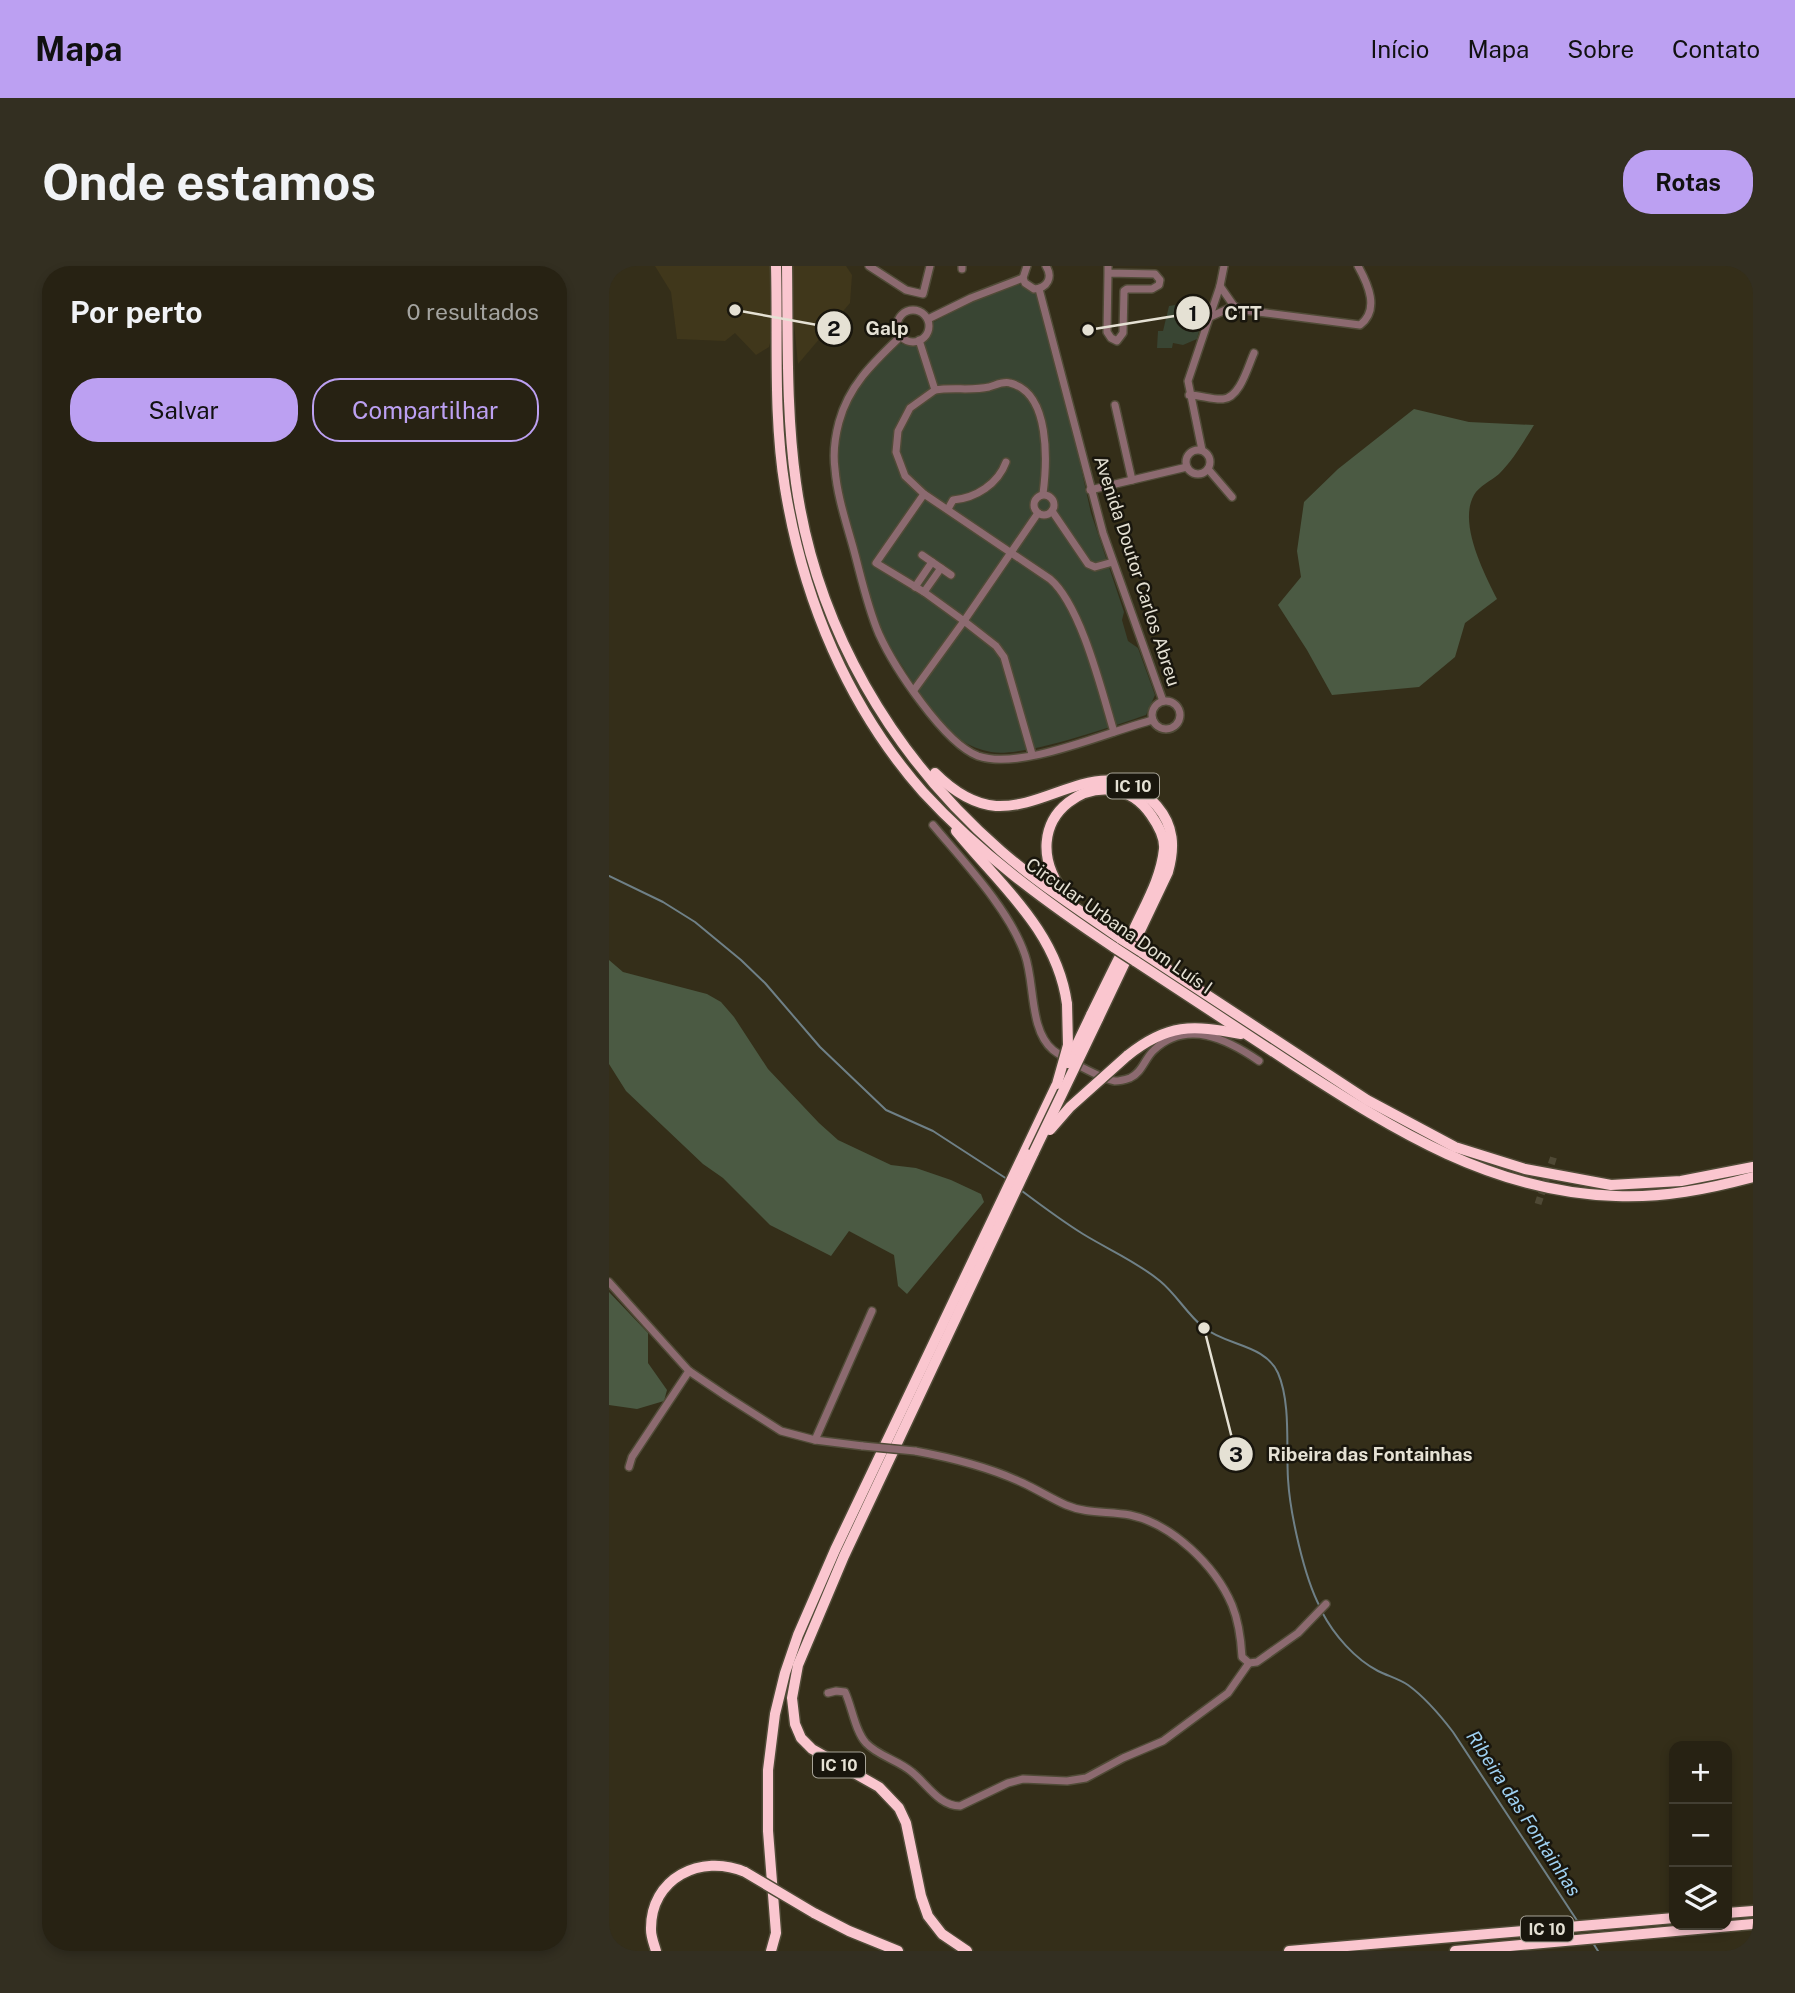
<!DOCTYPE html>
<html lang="pt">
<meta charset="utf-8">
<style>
body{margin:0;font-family:"Public Sans",sans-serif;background:#332f21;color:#f1f3f6}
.controls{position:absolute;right:21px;bottom:21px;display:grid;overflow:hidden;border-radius:14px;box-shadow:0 4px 10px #0003}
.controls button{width:63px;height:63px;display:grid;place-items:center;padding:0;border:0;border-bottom:2px solid #433f33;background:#272213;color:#f1f3f6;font:35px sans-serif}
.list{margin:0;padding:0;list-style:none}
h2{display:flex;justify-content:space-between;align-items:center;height:91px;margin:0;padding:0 28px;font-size:30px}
h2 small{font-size:23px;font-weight:400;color:#a4a4a0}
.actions{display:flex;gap:14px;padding:21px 28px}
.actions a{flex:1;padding:16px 0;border:2px solid #bca0f2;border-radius:28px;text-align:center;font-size:24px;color:#bca0f2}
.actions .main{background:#bca0f2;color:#111}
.icon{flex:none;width:38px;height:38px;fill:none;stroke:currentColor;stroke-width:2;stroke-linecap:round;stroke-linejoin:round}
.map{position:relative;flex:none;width:1144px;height:1685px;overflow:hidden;border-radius:28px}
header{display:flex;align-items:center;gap:42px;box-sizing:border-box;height:98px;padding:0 35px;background:#bca0f2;color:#111}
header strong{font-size:33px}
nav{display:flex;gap:38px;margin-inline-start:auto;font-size:24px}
.intro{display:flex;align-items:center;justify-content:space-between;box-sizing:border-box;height:168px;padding:0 42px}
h1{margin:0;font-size:49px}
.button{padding:18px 32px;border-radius:28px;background:#bca0f2;color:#111;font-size:24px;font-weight:700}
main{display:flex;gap:42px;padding:0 42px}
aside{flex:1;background:#272213;border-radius:28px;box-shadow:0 4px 10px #0003}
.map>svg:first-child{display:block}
</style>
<header>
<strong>Mapa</strong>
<nav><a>Início</a><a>Mapa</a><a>Sobre</a><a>Contato</a></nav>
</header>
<div class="intro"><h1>Onde estamos</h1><a class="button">Rotas</a></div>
<main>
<aside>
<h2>Por perto<small>0 resultados</small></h2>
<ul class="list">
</ul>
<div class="actions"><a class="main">Salvar</a><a>Compartilhar</a></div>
</aside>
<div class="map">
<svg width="1144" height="1685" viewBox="0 0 1144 1685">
<rect width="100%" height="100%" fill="#342e19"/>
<g fill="#40371b">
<path d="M46,0H161L163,69L160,81L147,89L126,67L116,75L68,73L62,26Z"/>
<path d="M184,0H237L243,9L241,37L189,98L185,58Z"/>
</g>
<g fill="#394533">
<path d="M408,18L424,24L428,29L463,161L482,247L515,346L513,354L519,375L529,382L546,429L537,449C504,460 414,492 382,486C337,478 316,436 294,401C287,390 279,380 274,369C264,348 260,325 253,303C241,263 223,217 229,174C235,129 260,107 288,76C304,84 325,76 323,57L361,36Z"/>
<path d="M572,38V54L586,53L592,58L588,73L574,79L564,77L563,82H548L549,65H554L560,40Z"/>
</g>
<g fill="#4b5a43">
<path d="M805,143L860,156L925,159C915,175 904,194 890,208C882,215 870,220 865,229C849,257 875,307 888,333L856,357L846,391L810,421L723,429L698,384L669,339L692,311L688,285L695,236L729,203Z"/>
<path d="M0,694L14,706L98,728L112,736L125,751L159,803L210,857L229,874L282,899L307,902L342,914L372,928L375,936L298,1028L289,1020L285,989L240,965L222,990L161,959L114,912L94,898L17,825L0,798Z"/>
<path d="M0,1026L39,1067V1097L58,1124L55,1135L28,1143L0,1139Z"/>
</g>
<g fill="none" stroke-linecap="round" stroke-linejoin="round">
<g stroke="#6f8087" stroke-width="2">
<path d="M0,610L54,636L86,656L132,694L156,717L211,781L277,844L324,865L398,913"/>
<path d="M413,925C433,940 453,955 474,968C500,984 527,995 551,1015C567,1028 578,1048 594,1061C617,1080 656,1078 669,1107C682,1137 677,1181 679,1213C681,1247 695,1311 711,1341"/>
<path d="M713,1346C725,1369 746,1393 769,1405C779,1410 790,1413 799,1419C817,1432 831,1449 844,1466L969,1656"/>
<path d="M984,1677L989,1685"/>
</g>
<path stroke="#4f4935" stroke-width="7" stroke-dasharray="7 3.5" stroke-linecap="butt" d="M929,938L945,890"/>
<g stroke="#504b37" stroke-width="10">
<g id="minor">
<path d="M260,0L297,24L314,28L321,0"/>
<path d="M418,0L414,12L416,17L425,23C439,22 444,11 437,0"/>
<path d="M353,3V0"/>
<path d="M499,7L546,8L551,14L550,19L543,23H518L515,25L514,67L508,75L502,72L498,66L499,7V0"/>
<path d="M611,20L625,40L633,44L751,59C771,44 759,18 749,0"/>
<path d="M430,23L494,267L554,435"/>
<circle cx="304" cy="60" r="16"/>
<path d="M601,51L625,40"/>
<path d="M319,53L362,32L414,12"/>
<path d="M291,71C265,96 240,119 230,156C226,171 224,188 226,203C228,229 237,256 244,281C252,310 258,340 270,368C285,401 335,477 369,490C412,505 500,465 544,454"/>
<path d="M310,74L326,124C344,121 363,125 380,121C387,119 394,115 401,117C442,127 438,197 434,228"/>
<path d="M326,124L301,142L289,165L287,186L296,210L315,228L441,313C472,339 493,426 505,466"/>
<path d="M580,129C591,129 604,134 614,133C631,132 639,100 645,87"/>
<path d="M506,139L523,214"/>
<circle cx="589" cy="196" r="12"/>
<path d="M593,184L579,115L611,20L615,0"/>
<path d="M599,203L623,231"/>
<path d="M481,224L578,201"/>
<path d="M315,228L267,297L315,326L355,355L429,247"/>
<circle cx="435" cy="239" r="10"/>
<path d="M339,243L344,234C367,232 389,218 397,196"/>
<path d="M443,245L479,298L486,301L504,296"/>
<path d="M313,289L342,309"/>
<path d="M306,321L323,296"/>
<path d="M315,326L332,302"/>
<path d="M305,424L355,355L387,380L395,391L423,488"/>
<circle cx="557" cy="449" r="14"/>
<path d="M324,559C354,595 401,644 416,689C426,717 420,764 444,784C454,792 493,813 506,815C509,815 518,813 521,812C533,807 536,792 545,784C578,753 618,773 650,795"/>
<path d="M0,1016L80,1105L117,1130L172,1165L206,1174L254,1180"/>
<path d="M206,1174L263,1045"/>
<path d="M306,1185C344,1192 380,1201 414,1217C429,1224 443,1233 457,1239C478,1248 499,1245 521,1249C563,1258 606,1299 623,1339C630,1356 632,1373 633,1391L640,1397L648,1396L689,1367L717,1338"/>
<path d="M20,1201L23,1191L80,1105"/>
<path d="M219,1427L227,1425L236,1426C243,1441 246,1465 257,1477C269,1490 289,1494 303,1506C318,1518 330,1540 351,1540L399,1517L414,1513L458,1515L477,1512L514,1492L554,1475L619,1427L640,1397"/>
</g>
</g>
<g stroke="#504b37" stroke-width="13">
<g id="highway">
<path d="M167,0C169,73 164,149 176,222C194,333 239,441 314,526C370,587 438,637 506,682"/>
<path d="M178,0C179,72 177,146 187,217C207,361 283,490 392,585C429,617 471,645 512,673"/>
<path d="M326,507C342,523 363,538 387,540C444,543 498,481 548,540C565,560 566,581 559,606L489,753"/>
<path d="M347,565C392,620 448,665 458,738"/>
<path d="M459,632C392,552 499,485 542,549C549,559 556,571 555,583C552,612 537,637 525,663C510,691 496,720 482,749"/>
<path d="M531,685L758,834L846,881L916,903L1002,919L1072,915L1144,901"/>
<path d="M526,695C579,730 633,765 686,800C787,865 883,926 1007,930C1054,932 1099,923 1144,911"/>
<path d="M518,790C559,757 583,759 632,768"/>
<path d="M205,1647L240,1665L289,1685"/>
<path d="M1118,1647L1144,1645"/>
<path d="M47,1685C45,1678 42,1671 42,1664C41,1612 92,1587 136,1606"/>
<path d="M162,1685L167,1667L159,1565V1504L166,1448L176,1407L189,1369L226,1284L448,818"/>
<path d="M358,1685L333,1668L319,1650L312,1630L297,1557L290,1542L270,1521L203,1483L192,1472L186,1458L183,1432L189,1399L235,1290L425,886"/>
<path d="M680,1685L1065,1652"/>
<path d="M846,1685L1144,1658"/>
</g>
</g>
<use href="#minor" stroke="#8c6a70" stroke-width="7"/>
<use href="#highway" stroke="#fac6cf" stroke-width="10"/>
<g stroke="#504b37" stroke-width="10" stroke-linecap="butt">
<path id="minor-bridge" d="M254,1180L306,1185"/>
</g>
<g stroke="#504b37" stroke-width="13" stroke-linecap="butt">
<g id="highway-bridge">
<path d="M512,673L531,685"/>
<path d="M506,682L526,695"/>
<path d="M459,797L482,749"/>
<path d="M448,818L459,779L458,738"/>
<path d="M441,864L461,841L518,790"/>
<path d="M425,886L489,753"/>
<path d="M136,1606L205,1647"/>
</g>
</g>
<use href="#minor-bridge" stroke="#8c6a70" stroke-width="7"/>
<use href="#highway-bridge" stroke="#fac6cf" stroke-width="10"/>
</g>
<g text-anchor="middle" stroke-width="5" stroke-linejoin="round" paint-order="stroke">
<g fill="#19160d" stroke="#a8a498" stroke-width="2">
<rect x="498" y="507.5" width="52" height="25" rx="5"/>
<rect x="204" y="1486.5" width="52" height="25" rx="5"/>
<rect x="912" y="1650.5" width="52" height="25" rx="5"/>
</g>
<g font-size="16" font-weight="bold" fill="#e5e1d4">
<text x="524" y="526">IC 10</text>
<text x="230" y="1505">IC 10</text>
<text x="938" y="1669">IC 10</text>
</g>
<g font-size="18" fill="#e5e1d4" stroke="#19160d">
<text transform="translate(528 305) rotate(72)" y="6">Avenida Doutor Carlos Abreu</text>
<text transform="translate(510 660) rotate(35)" y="6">Circular Urbana Dom Luís I</text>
</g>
<g font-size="19" font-style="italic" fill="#9fd1f2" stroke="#19160d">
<text transform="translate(915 1547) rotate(57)" y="7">Ribeira das Fontainhas</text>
</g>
</g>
<path fill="none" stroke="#e5e1d4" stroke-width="2.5" d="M479 64L584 47M126 44L225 62M595 1062L627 1188"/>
<g fill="#e5e1d4" stroke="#19160d" stroke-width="2.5">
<circle cx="479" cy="64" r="7"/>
<circle cx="126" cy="44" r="7"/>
<circle cx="595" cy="1062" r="7"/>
<circle cx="584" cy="47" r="18"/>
<circle cx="225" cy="62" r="18"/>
<circle cx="627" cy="1188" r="18"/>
</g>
<g font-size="21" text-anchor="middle" font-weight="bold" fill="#111">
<text x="584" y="55">1</text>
<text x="225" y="70">2</text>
<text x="627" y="1196">3</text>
</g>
<g font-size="19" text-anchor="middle" font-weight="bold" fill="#e5e1d4" stroke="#19160d" stroke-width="5" stroke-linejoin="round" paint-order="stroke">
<text x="634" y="54">CTT</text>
<text x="278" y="69">Galp</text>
<text x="761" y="1195">Ribeira das Fontainhas</text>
</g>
</svg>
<div class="controls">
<button>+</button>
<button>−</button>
<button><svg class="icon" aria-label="layers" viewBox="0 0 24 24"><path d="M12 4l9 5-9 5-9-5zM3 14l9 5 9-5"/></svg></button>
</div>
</div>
</main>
